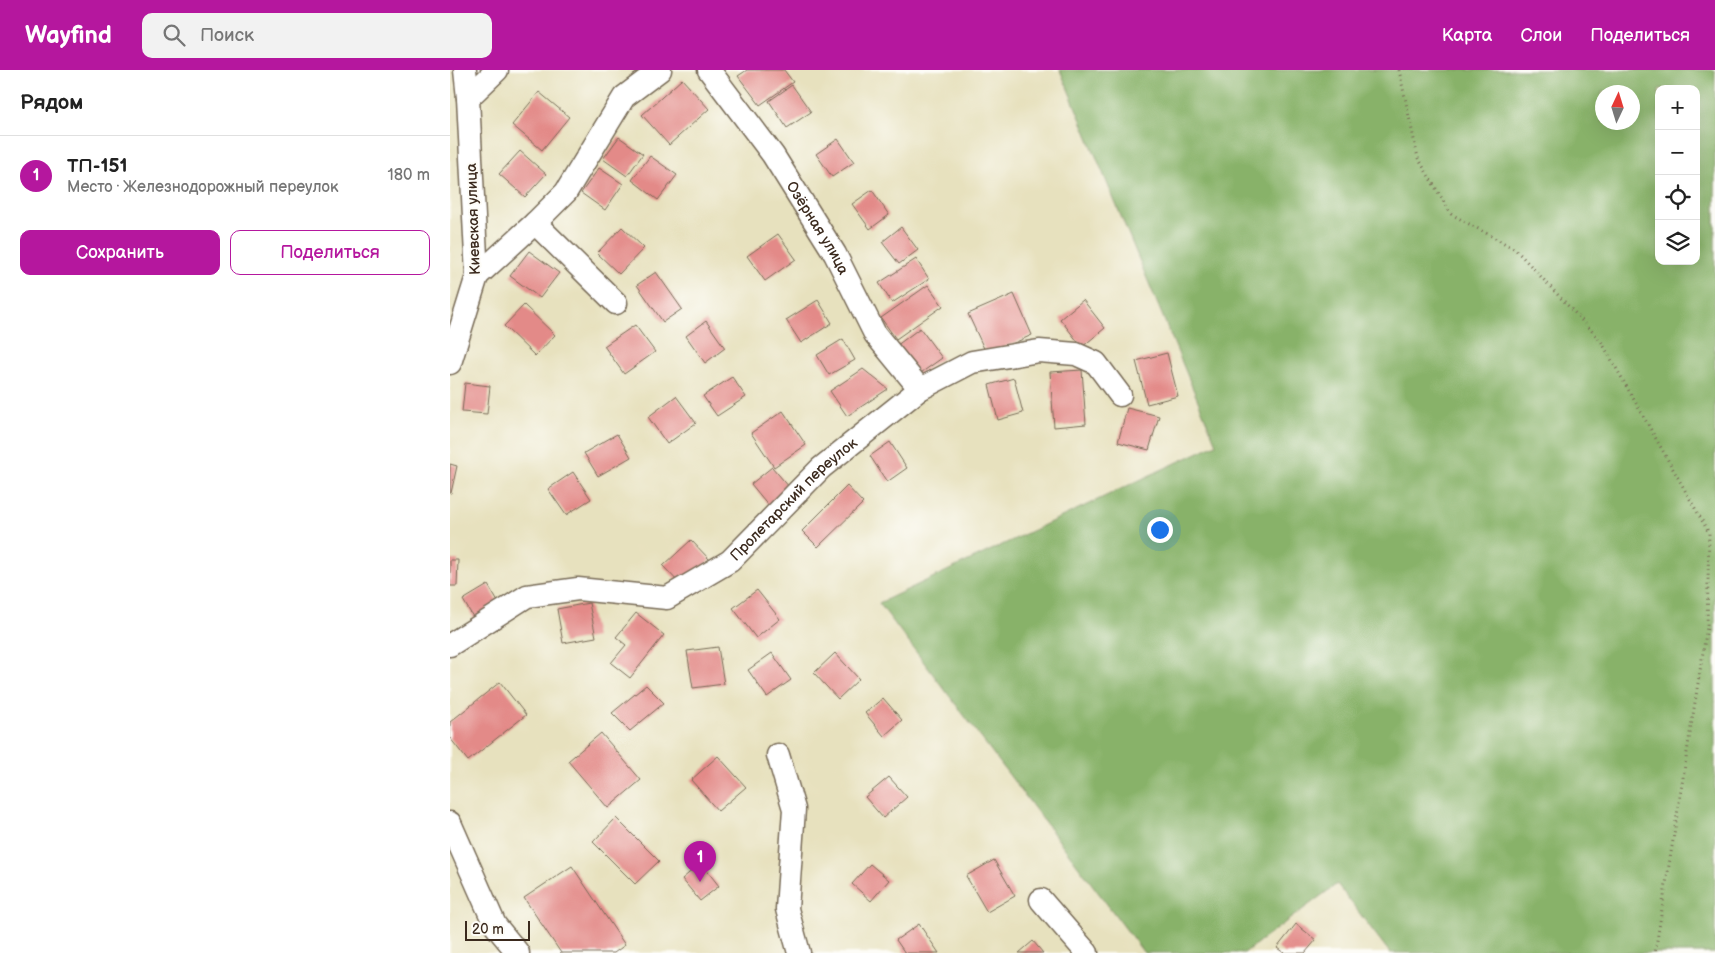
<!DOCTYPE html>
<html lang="ru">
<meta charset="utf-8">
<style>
body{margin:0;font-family:"Balsamiq Sans",sans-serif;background:#f2f2f2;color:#222}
.controls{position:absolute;right:15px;top:15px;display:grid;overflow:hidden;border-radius:10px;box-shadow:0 5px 20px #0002}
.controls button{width:45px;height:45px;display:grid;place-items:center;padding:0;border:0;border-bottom:1px solid #e0e0e0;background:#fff;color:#222;font:25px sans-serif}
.compass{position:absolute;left:1145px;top:15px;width:45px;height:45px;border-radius:50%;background:#fff;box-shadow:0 5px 20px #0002;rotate:4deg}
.scale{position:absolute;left:15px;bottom:12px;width:65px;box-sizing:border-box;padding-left:5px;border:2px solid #3b2a1e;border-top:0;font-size:14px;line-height:18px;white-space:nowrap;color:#3b2a1e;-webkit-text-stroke:4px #fdfcf7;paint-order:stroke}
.you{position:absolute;left:709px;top:459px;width:18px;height:18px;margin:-12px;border:4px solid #fff;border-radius:50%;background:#1a73e8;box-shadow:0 0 0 8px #1a73e833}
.badge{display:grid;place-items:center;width:32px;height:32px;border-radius:50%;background:#b5179e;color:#fff;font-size:16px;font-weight:700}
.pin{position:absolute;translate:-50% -41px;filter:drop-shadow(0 1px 2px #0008)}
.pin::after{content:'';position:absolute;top:26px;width:18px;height:15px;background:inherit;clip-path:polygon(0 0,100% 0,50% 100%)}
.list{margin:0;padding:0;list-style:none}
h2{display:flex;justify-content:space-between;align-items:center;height:65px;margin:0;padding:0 20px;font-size:21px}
h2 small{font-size:16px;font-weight:400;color:#767676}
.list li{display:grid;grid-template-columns:32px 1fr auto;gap:15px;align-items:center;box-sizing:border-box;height:80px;padding:0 20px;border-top:1px solid #e0e0e0}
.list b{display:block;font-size:19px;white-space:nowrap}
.list p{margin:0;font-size:16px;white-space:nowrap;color:#767676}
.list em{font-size:16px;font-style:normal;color:#767676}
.actions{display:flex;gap:10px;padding:15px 20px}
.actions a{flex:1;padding:11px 0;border:1px solid #b5179e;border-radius:10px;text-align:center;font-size:18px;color:#b5179e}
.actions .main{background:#b5179e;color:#fff}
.icon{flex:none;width:28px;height:28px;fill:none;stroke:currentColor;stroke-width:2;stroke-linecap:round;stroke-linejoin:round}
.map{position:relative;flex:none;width:1265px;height:883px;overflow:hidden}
header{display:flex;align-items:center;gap:30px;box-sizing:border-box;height:70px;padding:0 25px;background:#b5179e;color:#fff}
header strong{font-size:24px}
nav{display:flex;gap:28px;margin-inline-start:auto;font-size:18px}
.search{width:350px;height:45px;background:#f2f2f2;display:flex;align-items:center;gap:12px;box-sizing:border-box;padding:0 18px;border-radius:10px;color:#767676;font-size:19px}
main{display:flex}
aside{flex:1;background:#fff}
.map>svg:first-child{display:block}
</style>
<header>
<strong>Wayfind</strong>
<div class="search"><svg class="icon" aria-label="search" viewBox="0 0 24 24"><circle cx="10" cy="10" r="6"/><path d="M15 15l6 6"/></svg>Поиск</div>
<nav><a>Карта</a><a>Слои</a><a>Поделиться</a></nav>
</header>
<main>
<aside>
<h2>Рядом<small></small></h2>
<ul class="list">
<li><span class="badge">1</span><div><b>ТП-151</b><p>Место · Железнодорожный переулок</p></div><em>180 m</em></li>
</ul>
<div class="actions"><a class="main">Сохранить</a><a>Поделиться</a></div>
</aside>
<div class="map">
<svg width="1265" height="883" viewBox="0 0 1265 883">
<rect width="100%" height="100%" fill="#fdfcf7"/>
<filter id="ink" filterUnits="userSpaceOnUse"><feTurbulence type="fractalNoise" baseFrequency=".02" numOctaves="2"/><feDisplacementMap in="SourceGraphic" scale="10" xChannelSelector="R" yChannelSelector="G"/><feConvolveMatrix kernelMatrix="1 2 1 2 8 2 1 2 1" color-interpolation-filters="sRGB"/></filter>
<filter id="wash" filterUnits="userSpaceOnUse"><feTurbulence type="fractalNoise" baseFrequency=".0096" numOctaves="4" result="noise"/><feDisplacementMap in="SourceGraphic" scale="20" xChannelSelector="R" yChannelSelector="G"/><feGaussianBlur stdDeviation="1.12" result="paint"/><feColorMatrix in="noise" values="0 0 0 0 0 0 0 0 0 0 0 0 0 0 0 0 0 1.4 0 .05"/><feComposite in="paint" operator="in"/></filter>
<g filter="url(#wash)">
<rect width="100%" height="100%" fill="#e7e1be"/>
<path fill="#88b269" stroke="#626e44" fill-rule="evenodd" d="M610,0H1265V883H940L887,814L794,883H694L429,533L766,374ZM1209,19H1246V191H1209ZM1152,22H1182V52H1152Z"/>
<g id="blocks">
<g fill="#e38a88">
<path d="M297,0H334L343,12L310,35L288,6Z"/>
<path d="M232,9L259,39L219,75L192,45Z"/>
<path d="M342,15L361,42L337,58L319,31Z"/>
<path d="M89,22L119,47L92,80L62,55Z"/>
<path d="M169,67L193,84L177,106L153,89Z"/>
<path d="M388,69L404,92L382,107L366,84Z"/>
<path d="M70,81L96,104L75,127L49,104Z"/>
<path d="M200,86L227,105L208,130L182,110Z"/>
<path d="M149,98L173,114L155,140L131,123Z"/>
<path d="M422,120L439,145L420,159L402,134Z"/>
<path d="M172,157L194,178L169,204L147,183Z"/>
<path d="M451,157L468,180L449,194L432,172Z"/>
<path d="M328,164L346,189L315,211L297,186Z"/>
<path d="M79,181L109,203L90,228L60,206Z"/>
<path d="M466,189L479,209L442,233L429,213Z"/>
<path d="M206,202L232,239L213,252L187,215Z"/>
<path d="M478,215L493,236L446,269L431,248Z"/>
<path d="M564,224L582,265L537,285L518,244Z"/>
<path d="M368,230L382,253L351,273L336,250Z"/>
<path d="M633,230L655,258L632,277L610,249Z"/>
<path d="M74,235L105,265L85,286L54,256Z"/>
<path d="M256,251L275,278L255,293L236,266Z"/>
<path d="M185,255L205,282L174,304L154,276Z"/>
<path d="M470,258L492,288L468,305L446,276Z"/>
<path d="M393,269L405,290L379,305L367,285Z"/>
<path d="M717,283L728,326L697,334L686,291Z"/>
<path d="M413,299L438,319L397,346L380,321Z"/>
<path d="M632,300L636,354L604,357L600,302Z"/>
<path d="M282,307L296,327L267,346L253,326Z"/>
<path d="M564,308L573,343L548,350L539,315Z"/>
<path d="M15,313L40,316L37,344L12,342Z"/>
<path d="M226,326L246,353L217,374L198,347Z"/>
<path d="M677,338L709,346L699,380L668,372Z"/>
<path d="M333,341L356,375L324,397L301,363Z"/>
<path d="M167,364L181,387L148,406L134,383Z"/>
<path d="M440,372L457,398L437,412L420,386Z"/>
<path d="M0,394L7,396L1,423H0Z"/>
<path d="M322,397L340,418L319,436L301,414Z"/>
<path d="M123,402L141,429L116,445L98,419Z"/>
<path d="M397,416L413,433L368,477L352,461Z"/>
<path d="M241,470L260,490L232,516L213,496Z"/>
<path d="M0,490H8L7,516H0Z"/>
<path d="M38,515L51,537L26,552L13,530Z"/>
<path d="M307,520L330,549L306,568L283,538Z"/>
<path d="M139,533L146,567L113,573L107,539Z"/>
<path d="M186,543L214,565L180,608L161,593L176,575L166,567Z"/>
<path d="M268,577L274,614L243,618L237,581Z"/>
<path d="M322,583L341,610L317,627L298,600Z"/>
<path d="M385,583L409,609L388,629L364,603Z"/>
<path d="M50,612L76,645L18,691L0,668V652Z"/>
<path d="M196,615L214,633L180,661L162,643Z"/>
<path d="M433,628L452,650L434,666L415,643Z"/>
<path d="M151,663L191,710L158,738L118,691Z"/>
<path d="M268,686L296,717L268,741L241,710Z"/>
<path d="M439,707L457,727L433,748L415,727Z"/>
<path d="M166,748L209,791L185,814L143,772Z"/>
<path d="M544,790L565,826L537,842L516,806Z"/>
<path d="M251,793L269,816L250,831L232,809Z"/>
<path d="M420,794L439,810L421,831L402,814Z"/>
<path d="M122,796L175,875L164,883H111L74,828Z"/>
<path d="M469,854L489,883H455L446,870Z"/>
<path d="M846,854L866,870L855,883H834L827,878Z"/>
<path d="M583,871L593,883H569Z"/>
</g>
</g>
</g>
<g filter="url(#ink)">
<use href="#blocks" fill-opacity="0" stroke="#776a56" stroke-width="1"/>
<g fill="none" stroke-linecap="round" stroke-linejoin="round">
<g stroke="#776a56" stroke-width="25">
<g id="minor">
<path id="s1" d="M259,0L323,85L385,184L425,264L470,319"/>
<path d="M18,28L47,0"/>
<path d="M85,153L166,233"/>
<path d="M27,206L85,153L116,122L174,27L210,0"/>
<path d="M0,293L27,206L18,28L15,0"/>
<path id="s2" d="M0,575L77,526L128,519L217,528L280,491L371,398L470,319L522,292L589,281L626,284L646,293L670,325"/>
<path d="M328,685L344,739L337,839L349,883"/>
<path d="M0,753L45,855L68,883"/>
<path d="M591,830L637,883"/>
</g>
</g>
<path stroke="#776a56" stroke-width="3" stroke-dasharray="1 4" stroke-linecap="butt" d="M949,0L968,88L1001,144L1065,179L1151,271L1259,463L1257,557L1205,883"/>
<use href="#minor" stroke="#fff" stroke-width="22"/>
</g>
</g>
<g text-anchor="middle" stroke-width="4" stroke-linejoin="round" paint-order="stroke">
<g font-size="15" fill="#3b2a1e" stroke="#fdfcf7">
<text transform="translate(23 149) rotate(-92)" y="5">Киевская улица</text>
<text dy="5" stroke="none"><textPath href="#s1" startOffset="192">Озёрная улица</textPath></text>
<text dy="5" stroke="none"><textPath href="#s2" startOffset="394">Пролетарский переулок</textPath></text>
</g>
</g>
</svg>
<div class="controls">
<button>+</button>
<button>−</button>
<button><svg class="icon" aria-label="locate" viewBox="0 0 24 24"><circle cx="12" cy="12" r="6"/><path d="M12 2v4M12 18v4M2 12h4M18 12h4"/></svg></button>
<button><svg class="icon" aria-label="layers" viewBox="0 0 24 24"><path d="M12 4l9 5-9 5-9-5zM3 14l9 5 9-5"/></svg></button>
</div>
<svg class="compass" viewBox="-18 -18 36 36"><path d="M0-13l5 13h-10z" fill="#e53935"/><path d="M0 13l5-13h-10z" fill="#767676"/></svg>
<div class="scale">20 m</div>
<div class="you"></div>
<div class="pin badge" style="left:250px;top:812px">1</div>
</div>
</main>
